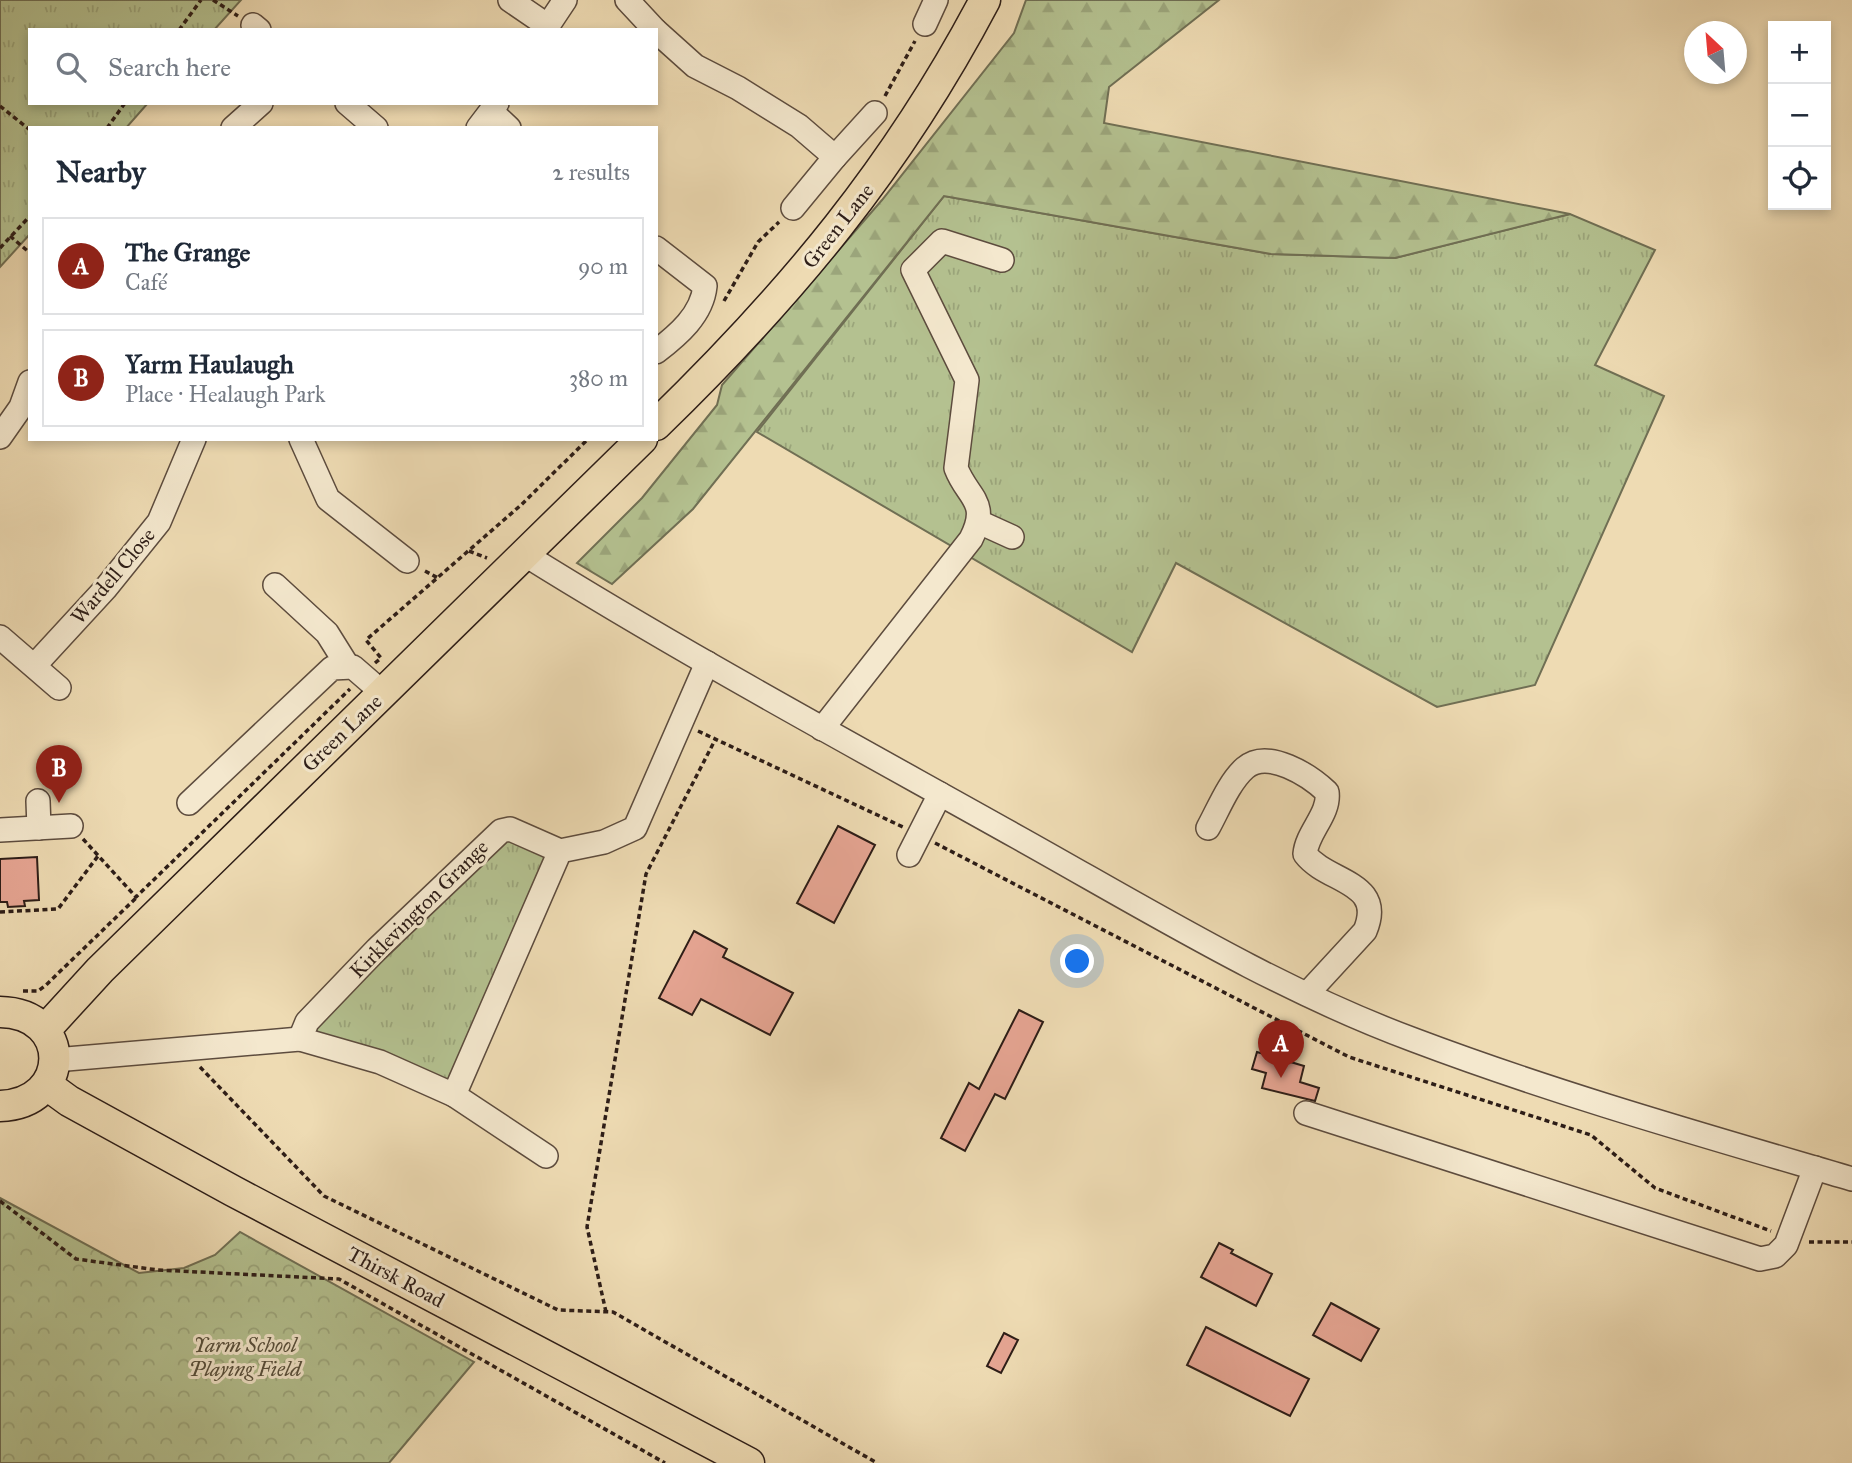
<!DOCTYPE html>
<meta charset="utf-8">
<style>
body{margin:0;font-family:"IM FELL Great Primer",serif;background:#f6f6f7;color:#1f2937}
.controls{position:absolute;right:21px;top:21px;display:grid;overflow:hidden;border-radius:0px;box-shadow:0 4px 10px #0003}
.controls button{width:63px;height:63px;display:grid;place-items:center;padding:0;border:0;border-bottom:2px solid #e0e1e3;background:#fff;color:#1f2937;font:35px sans-serif}
.compass{position:absolute;left:1684px;top:21px;width:63px;height:63px;border-radius:50%;background:#fff;box-shadow:0 4px 10px #0003;rotate:334deg}
.you{position:absolute;left:1078px;top:962px;width:24px;height:24px;margin:-18px;border:5px solid #fff;border-radius:50%;background:#1a73e8;box-shadow:0 0 0 10px #1a73e833}
.badge{display:grid;place-items:center;width:46px;height:46px;border-radius:50%;background:#8f2418;color:#fff;font-size:23px;font-weight:700}
.pin{position:absolute;translate:-50% -58px;filter:drop-shadow(0 2px 4px #0008)}
.pin::after{content:'';position:absolute;top:37px;width:24px;height:21px;background:inherit;clip-path:polygon(0 0,100% 0,50% 100%)}
.list{margin:0;padding:0;list-style:none}
h2{display:flex;justify-content:space-between;align-items:center;height:91px;margin:0;padding:0 28px;font-size:30px}
h2 small{font-size:23px;font-weight:400;color:#747a83}
.list li{display:grid;grid-template-columns:46px 1fr auto;gap:21px;align-items:center;box-sizing:border-box;height:98px;margin:0 14px 14px;padding:0 14px;border:2px solid #e0e1e3;border-radius:0px}
.list b{display:block;font-size:26px;white-space:nowrap}
.list p{margin:0;font-size:23px;white-space:nowrap;color:#747a83}
.list em{font-size:23px;font-style:normal;color:#747a83}
.icon{flex:none;width:38px;height:38px;fill:none;stroke:currentColor;stroke-width:2;stroke-linecap:round;stroke-linejoin:round}
.map{position:relative;flex:none;width:1852px;height:1463px;overflow:hidden}
.search{position:absolute;background:#fff;box-shadow:0 4px 10px #0003;left:28px;top:28px;width:630px;height:77px;display:flex;align-items:center;gap:18px;box-sizing:border-box;padding:0 24px;border-radius:0px;color:#747a83;font-size:26px}
.panel{position:absolute;background:#fff;box-shadow:0 4px 10px #0003;left:28px;top:126px;width:630px;height:315px;border-radius:0px}
.map>svg:first-child{display:block}
</style>
<div class="map">
<svg width="1852" height="1463" viewBox="0 0 1852 1463">
<defs>
<pattern id="grass-tufts" width="24" height="20" patternUnits="userSpaceOnUse" patternTransform="scale(1.75)"><rect width="24" height="20" fill="#b4c190"/><path d="M3 7l-1-3M5 7V3M7 7l1-3M15 17l-1-3M17 17v-4M19 17l1-3" fill="none" stroke="#9ba57b"/></pattern>
<pattern id="forest-firs" width="22" height="20" patternUnits="userSpaceOnUse" patternTransform="scale(1.75)"><rect width="22" height="20" fill="#b4c190"/><path d="M5 1l3.5 6h-7zM16 11l3.5 6h-7z" fill="#9ba57b"/></pattern>
<pattern id="park-crowns" width="20" height="18" patternUnits="userSpaceOnUse" patternTransform="scale(1.75)"><rect width="20" height="18" fill="#b4c190"/><path d="M2 6a3 3 0 1 1 6 0M12 15a3 3 0 1 1 6 0" fill="none" stroke="#9ba57b"/></pattern>
</defs>
<rect width="100%" height="100%" fill="#eedbb3"/>
<filter id="stains"><feTurbulence type="fractalNoise" baseFrequency=".00286" numOctaves="4"/><feColorMatrix values="0 0 0 0 .2 0 0 0 0 .09 0 0 0 0 .02 0 0 0 .5 -.17"/></filter>
<radialGradient id="worn" r=".72"><stop offset=".6" stop-color="#630" stop-opacity="0"/><stop offset="1" stop-color="#630" stop-opacity=".3"/></radialGradient>
<g fill="url(#grass-tufts)" stroke="#706f54" stroke-width="2">
<path d="M0,0H241L214,30H30V103H148L126,128H30V234L0,267Z"/>
<path d="M944,196L1271,254L1395,258L1570,214L1655,250L1595,365L1664,396L1535,685L1437,707L1176,563L1132,652L757,432Z"/>
<path d="M504,838L545,855L546,861L448,1081L318,1035L315,1025L400,944V936Z"/>
</g>
<path fill="url(#forest-firs)" stroke="#706f54" stroke-width="2" d="M1026,0H1219L1109,87L1104,123L1570,214L1395,258L1271,254L944,196L693,509L612,584L577,563L642,498L717,405L722,385L882,200L1014,33Z"/>
<path fill="url(#park-crowns)" stroke="#706f54" stroke-width="2" d="M0,1198L139,1273L184,1268L215,1255L240,1232L474,1362L389,1463H0Z"/>
<g fill="#e6a593" stroke="#2d1d17" stroke-width="2">
<path d="M838,826L875,845L834,923L797,903Z"/>
<path d="M37,857L39,900L24,901L25,906L8,907L7,902H0V859Z"/>
<path d="M694,931L727,949L723,957L793,993L770,1035L701,999L692,1015L659,998Z"/>
<path d="M1019,1010L1043,1022L1005,1099L995,1094L965,1151L941,1138L969,1083L979,1089Z"/>
<path d="M1257,1052L1304,1066L1300,1082L1319,1088L1315,1101L1262,1088L1266,1073L1252,1069Z"/>
<path d="M1219,1243L1233,1250L1231,1253L1272,1274L1256,1306L1201,1277Z"/>
<path d="M1331,1303L1379,1329L1361,1361L1313,1335Z"/>
<path d="M1206,1327L1309,1379L1290,1416L1187,1365Z"/>
<path d="M1004,1333L1018,1340L1001,1373L987,1366Z"/>
</g>
<g fill="none" stroke-linecap="round" stroke-linejoin="round">
<g stroke="#5d4c3e" stroke-width="26">
<g id="minor">
<path d="M510,0L548,26"/>
<path d="M627,0L655,30"/>
<path d="M925,24L936,0"/>
<path d="M253,25L259,30"/>
<path d="M545,30L565,0"/>
<path d="M656,31L695,66L738,88L799,126L835,157L793,208"/>
<path d="M347,103L376,128"/>
<path d="M492,112L509,128"/>
<path d="M233,128L261,103"/>
<path d="M478,128L497,103"/>
<path d="M835,157L875,113"/>
<path d="M656,248L705,286C702,315 678,335 656,352"/>
<path d="M0,437L21,407L30,382"/>
<path d="M301,439L328,499L407,561"/>
<path d="M979,522L1012,537"/>
<path d="M524,554C686,655 853,745 1019,838C1148,910 1276,989 1414,1040C1557,1094 1706,1136 1852,1179"/>
<path d="M275,585L327,633L347,665"/>
<path d="M0,637L59,688"/>
<path d="M35,665L105,589L159,522L194,439"/>
<path d="M822,729L971,539C990,501 968,499 956,468L967,380L913,270L942,241L1002,260"/>
<path d="M38,801L39,828"/>
<path d="M189,803L332,668L353,667L383,693"/>
<path d="M1208,828C1218,810 1229,782 1245,768C1268,748 1310,776 1327,792C1330,814 1307,832 1305,854C1327,883 1386,881 1365,931L1307,994"/>
<path d="M0,830L71,826"/>
<path d="M560,851L454,1095L380,1062L300,1039L307,1022L377,949L501,831L510,829L560,851L604,842L635,828L707,663"/>
<path d="M909,855L940,794"/>
<path d="M55,1060L300,1039"/>
<path d="M454,1095L546,1156"/>
<path d="M1306,1113L1760,1259L1775,1256L1786,1245L1815,1168"/>
</g>
</g>
<g stroke="#2d1d17" stroke-width="33">
<g id="major">
<path d="M656,425C791,294 897,167 985,0"/>
<path d="M0,1012C73,1013 72,1104 0,1106"/>
<path d="M45,1030L100,970L642,439"/>
<path d="M47,1085L69,1101L233,1191L749,1463"/>
</g>
</g>
<g stroke="#2d1d17" stroke-width="3.5" stroke-dasharray="5 3.5" stroke-linecap="butt">
<path d="M213,0L238,16"/>
<path d="M179,30L201,0"/>
<path d="M885,96L915,41"/>
<path d="M0,106L30,130"/>
<path d="M107,128L125,103"/>
<path d="M10,236L30,253"/>
<path d="M0,248L30,216"/>
<path d="M724,301L758,242L779,222"/>
<path d="M469,551L487,558"/>
<path d="M425,571L438,578"/>
<path d="M375,663L381,658L366,640L521,505L588,439"/>
<path d="M698,731L903,827"/>
<path d="M83,839L136,897L350,689"/>
<path d="M935,843L1349,1057L1591,1135L1655,1188L1771,1231"/>
<path d="M0,912L58,909L98,856"/>
<path d="M23,991H38L46,985L136,898"/>
<path d="M200,1067L324,1196L558,1310L613,1312L877,1463"/>
<path d="M0,1201L76,1259L158,1270L339,1279L665,1463"/>
<path d="M1809,1242H1852"/>
<path d="M606,1312L587,1227L646,874L715,740"/>
</g>
<use href="#minor" stroke="#f4e8ce" stroke-width="23"/>
<use href="#major" stroke="#eedbb3" stroke-width="30"/>
</g>
<g text-anchor="middle" stroke-width="6" stroke-linejoin="round" paint-order="stroke">
<g font-size="21" fill="#2d1d17" stroke="#f4e8ce">
<text transform="translate(838 226) rotate(-52)" y="7">Green Lane</text>
<text transform="translate(113 576) rotate(-50)" y="7">Wardell Close</text>
<text transform="translate(342 733) rotate(-44)" y="7">Green Lane</text>
<text transform="translate(419 909) rotate(-45)" y="7">Kirklevington Grange</text>
<text transform="translate(396 1277) rotate(28)" y="7">Thirsk Road</text>
</g>
<g font-size="21" font-style="italic" fill="#564e3b" stroke="#f4e8ce">
<text x="245" y="1352">Yarm School<tspan x="245" dy="24">Playing Field</tspan></text>
</g>
</g>
<rect width="100%" height="100%" filter="url(#stains)"/>
<rect width="100%" height="100%" fill="url(#worn)"/>
</svg>
<div class="controls">
<button>+</button>
<button>−</button>
<button><svg class="icon" aria-label="locate" viewBox="0 0 24 24"><circle cx="12" cy="12" r="6"/><path d="M12 2v4M12 18v4M2 12h4M18 12h4"/></svg></button>
</div>
<svg class="compass" viewBox="-18 -18 36 36"><path d="M0-13l5 13h-10z" fill="#e53935"/><path d="M0 13l5-13h-10z" fill="#747a83"/></svg>
<div class="you"></div>
<div class="pin badge" style="left:1281px;top:1078px">A</div>
<div class="pin badge" style="left:59px;top:803px">B</div>
<div class="search"><svg class="icon" aria-label="search" viewBox="0 0 24 24"><circle cx="10" cy="10" r="6"/><path d="M15 15l6 6"/></svg>Search here</div>
<section class="panel">
<h2>Nearby<small>2 results</small></h2>
<ul class="list">
<li><span class="badge">A</span><div><b>The Grange</b><p>Café</p></div><em>90 m</em></li>
<li><span class="badge">B</span><div><b>Yarm Haulaugh</b><p>Place · Healaugh Park</p></div><em>380 m</em></li>
</ul>
</section>
</div>
